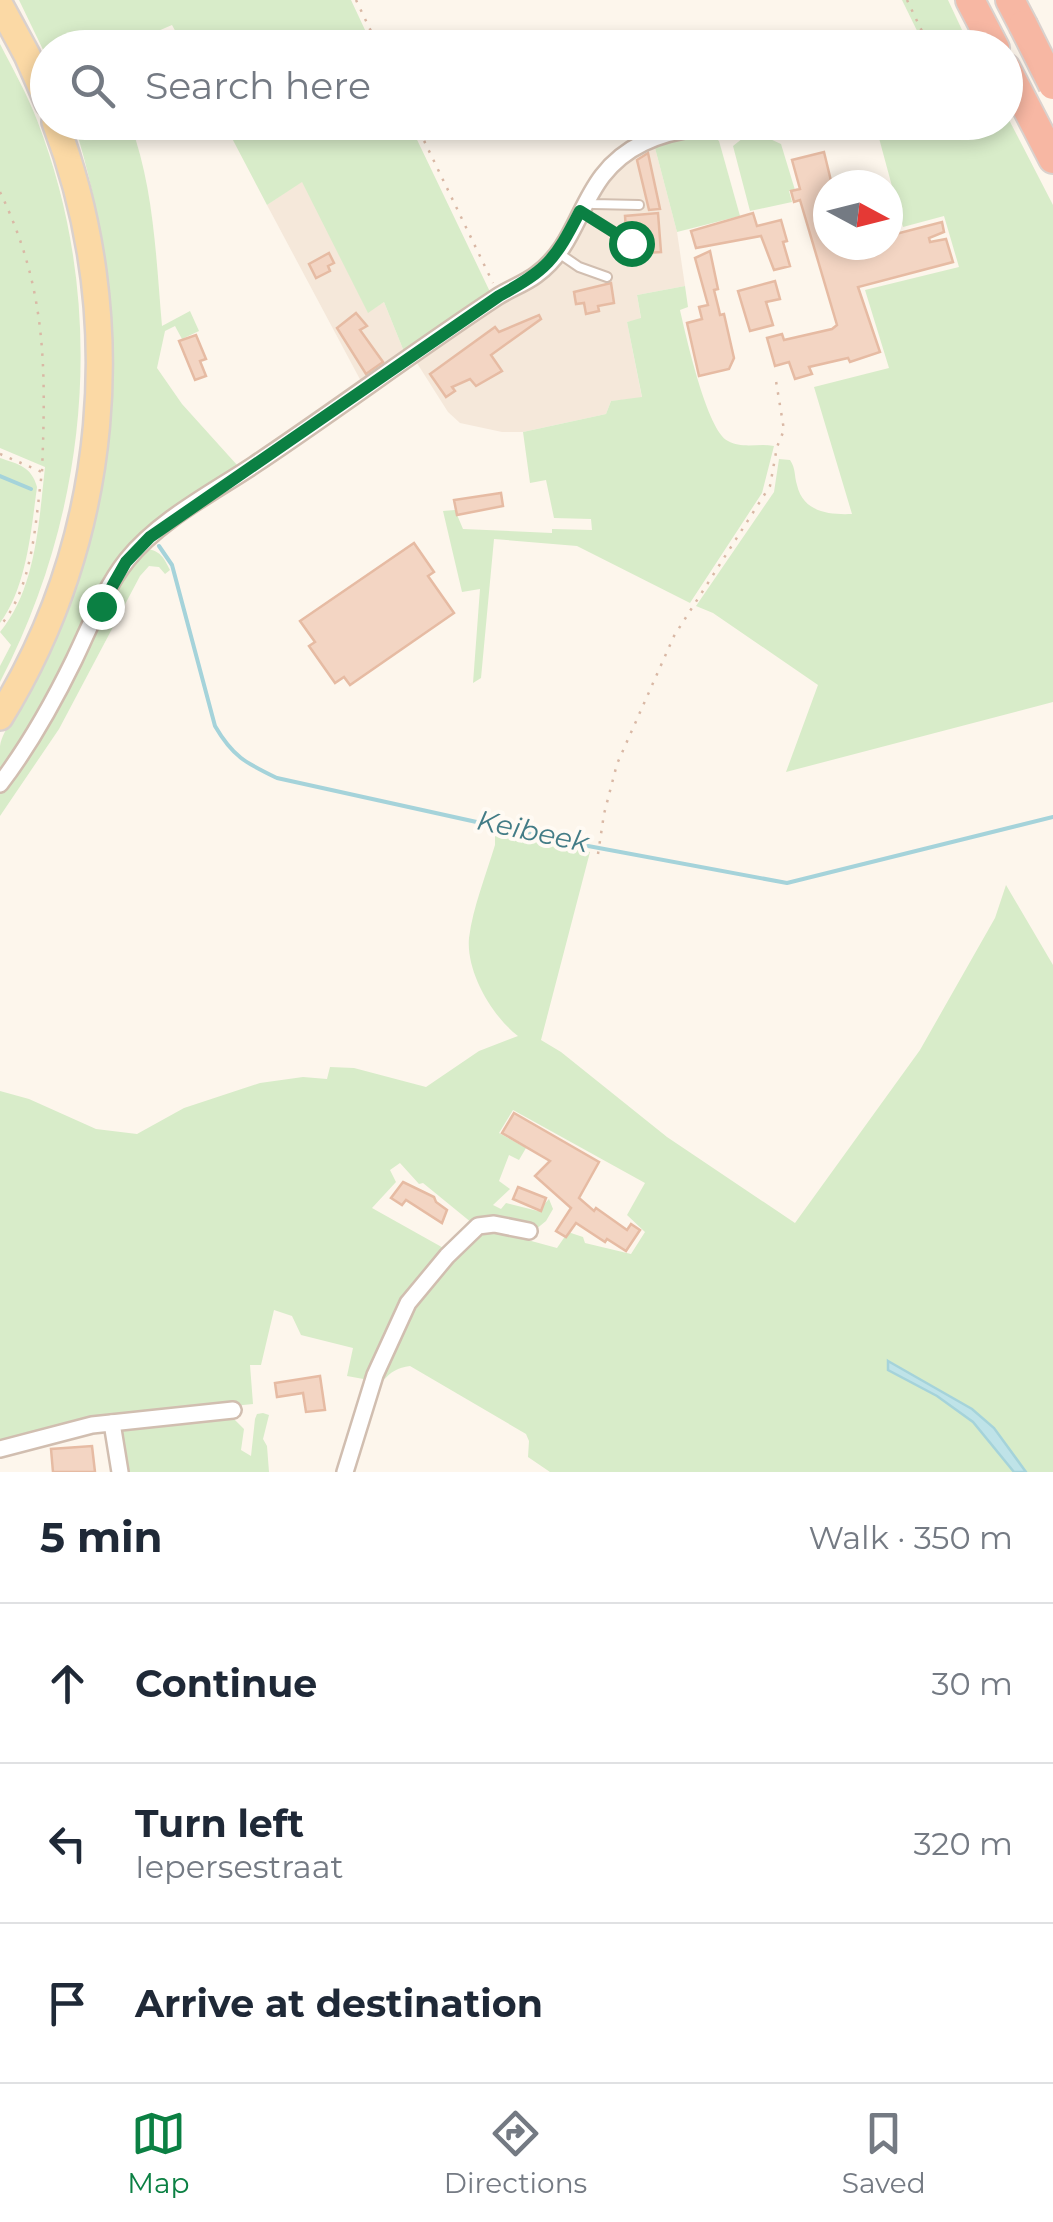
<!DOCTYPE html>
<meta charset="utf-8">
<style>
body{margin:0;font-family:Montserrat,sans-serif;background:#f2f2f3;color:#1f2937}
.compass{position:absolute;left:813px;top:170px;width:90px;height:90px;border-radius:50%;background:#fff;box-shadow:0 5px 15px #0003;rotate:97deg}
.stop{position:absolute;width:30px;height:30px;margin:-22px;border:8px solid #0b8043;border-radius:50%;background:#fff}
.stop.end{background:#0b8043;border-color:#fff;box-shadow:0 2px 10px #0008}
.list{margin:0;padding:0;list-style:none}
h2{display:flex;justify-content:space-between;align-items:center;height:130px;margin:0;padding:0 40px;font-size:42px}
h2 small{font-size:32px;font-weight:400;color:#747a83}
.list li{display:grid;grid-template-columns:65px 1fr auto;gap:30px;align-items:center;box-sizing:border-box;height:160px;padding:0 40px;border-top:2px solid #e0e1e3}
.list b{display:block;font-size:38px;white-space:nowrap}
.list p{margin:0;font-size:32px;white-space:nowrap;color:#747a83}
.list em{font-size:32px;font-style:normal;color:#747a83}
.icon{flex:none;width:55px;height:55px;fill:none;stroke:currentColor;stroke-width:2;stroke-linecap:round;stroke-linejoin:round}
.map{position:relative;flex:none;width:1053px;height:1472px;overflow:hidden}
.search{position:absolute;background:#fff;box-shadow:0 5px 15px #0003;left:30px;right:30px;top:30px;height:110px;display:flex;align-items:center;gap:25px;box-sizing:border-box;padding:0 35px;border-radius:55px;color:#747a83;font-size:38px}
.sheet{height:610px;background:#fff}
nav{display:flex;justify-content:space-around;align-items:center;box-sizing:border-box;height:140px;border-top:2px solid #e0e1e3;background:#fff;font-size:28px;color:#747a83}
nav a{display:grid;justify-items:center;gap:5px}
nav .on{color:#0b8043}
.map>svg:first-child{display:block}
</style>
<div class="map">
<svg width="1053" height="1472" viewBox="0 0 1053 1472">
<rect width="100%" height="100%" fill="#fdf6ec"/>
<g fill="#f5e8da">
<path d="M654,144L677,232L685,286L637,295L641,319L627,322L642,398L611,401L606,414L523,432H502L460,423L448,412L415,360L548,272L599,186L625,158Z"/>
<path d="M302,181L368,312L384,302L405,354L363,385L267,205Z"/>
</g>
<g fill="#d8ecc9" fill-rule="evenodd">
<path d="M19,0H351L373,47H184L172,25L121,47L48,48L47,58Z"/>
<path d="M902,0H948L970,47H925Z"/>
<path d="M0,44C13,69 27,94 37,120C108,303 90,509 0,682V666L11,645L0,632C36,589 39,521 45,467L0,448Z"/>
<path d="M1006,114L1053,205V702L786,772L818,685L713,613L696,606L774,492L779,459L790,460C796,469 794,475 797,485C803,512 829,515 852,514L814,387L889,368L865,290L959,267L944,216L903,227L876,127L844,135L834,131L859,123L1006,122Z"/>
<path d="M74,123H130C154,187 156,258 162,326L190,311L199,331L182,339L175,326L165,331L157,368L182,404L237,465L235,471L135,539L119,560L51,694L0,777C0,767 0,755 0,746C3,728 21,709 30,693C45,667 58,637 68,610C129,445 124,288 74,123Z"/>
<path d="M224,123H409L492,296L405,354L384,302L368,313L302,182L267,205Z"/>
<path d="M748,134H759L781,144L795,190L789,191L792,202L750,211L733,146Z"/>
<path d="M690,136L714,137L719,141L740,216L677,232L654,144Z"/>
<path d="M685,286L688,307L680,310C686,336 707,431 728,441C742,449 759,443 774,446L762,493L690,603L577,546L494,539L481,678L473,683L480,589L462,592L443,511L455,510L463,529L552,533V529L592,530L591,519L554,518L546,480L530,483L523,432L606,414L611,401L642,397L627,322L641,318L637,295Z"/>
<path d="M0,458C18,464 32,467 37,487C31,531 27,586 0,623Z"/>
<path d="M146,549C160,550 164,558 170,570L165,574L159,567L149,566L140,576L59,729L0,816V792L18,769L114,590Z"/>
<path d="M495,830L590,852L541,1040L561,1052L667,1137L795,1223L920,1050L995,918L1006,885L1053,965V1472H1026L994,1428L972,1409L889,1361L888,1370L937,1396L973,1422L1014,1472H550L528,1457L529,1441L526,1434L410,1366C386,1369 378,1386 370,1407C380,1369 392,1330 415,1299C430,1279 475,1239 482,1222L472,1223L423,1183L419,1184L400,1163L390,1170L396,1182L372,1208L447,1250L393,1322L369,1380L347,1376L353,1348L301,1335L292,1316L274,1310L261,1365H250L253,1404L94,1420L0,1446V1091L29,1099L96,1129L137,1134L184,1108L260,1083L303,1077L327,1079L330,1067L354,1068L426,1087L479,1051L518,1036C492,1016 466,972 469,938C473,907 486,875 495,845ZM513,1110L645,1183L627,1215L645,1232L631,1254L585,1243L583,1237L568,1232L557,1248L524,1239L546,1221L553,1209L549,1199L538,1211L506,1203L501,1209L493,1205L510,1189L499,1181L509,1155L519,1160L526,1148L499,1133Z"/>
<path d="M263,1413L269,1415L263,1439L267,1446L269,1472H123L119,1426L230,1415L244,1429L241,1450L251,1456L255,1419L257,1414Z"/>
</g>
<path fill="#bfe3e8" stroke="#a5d3da" stroke-width="2.5" d="M888,1361L972,1409L994,1428L1026,1472H1014L973,1422L937,1396L888,1370Z"/>
<g fill="none" stroke-linecap="round" stroke-linejoin="round">
<g stroke="#a5d3da" stroke-width="4">
<path d="M0,476L31,489"/>
<path d="M159,546L172,565L215,726C233,757 246,763 277,778L572,843L787,883L1053,817"/>
</g>
</g>
<g fill="#f3d5c3" stroke="#e6bba3" stroke-width="2.5">
<path d="M824,152L832,185H828V245H888V236L942,222L944,232L929,238L930,242L946,239L953,262L858,287L880,352L850,362L848,358L809,367L812,374L795,379L789,362L775,366L767,338L782,334L784,340L832,329L837,325L800,200L794,202L791,191L800,189L792,160Z"/>
<path d="M648,153L660,209L649,210L637,160Z"/>
<path d="M658,213L661,252L646,253L643,229L626,230L625,216Z"/>
<path d="M753,213L757,226L781,220L787,241L783,242L790,266L774,270L761,236L696,248L691,231Z"/>
<path d="M710,251L718,289L714,290L719,310L720,315L724,314L734,358L729,369L699,376L687,323L702,319L699,307L708,305L695,258Z"/>
<path d="M329,253L334,263L328,266L330,271L316,278L309,264Z"/>
<path d="M775,281L780,299L766,302L773,325L750,331L738,291Z"/>
<path d="M611,283L614,303L598,306L599,311L586,314L584,303L576,304L574,292Z"/>
<path d="M356,313L367,326L360,330L383,362L366,374L337,328Z"/>
<path d="M539,315L541,319L491,355L502,371L476,386L470,379L452,387L455,391L446,397L430,374L495,327L499,332Z"/>
<path d="M196,335L206,359L200,361L206,376L195,380L179,341Z"/>
<path d="M501,493L503,506L457,515L454,500Z"/>
<path d="M414,543L434,572L428,576L454,613L350,685L344,677L335,683L309,646L315,642L300,621Z"/>
<path d="M514,1113L599,1162L579,1198L594,1211L596,1208L627,1230L631,1224L640,1230L626,1251L607,1239L605,1242L576,1223L566,1237L556,1231L571,1208L535,1176L550,1161L502,1133Z"/>
<path d="M403,1182L434,1197L436,1202L447,1210L442,1223L406,1200L402,1205L391,1198Z"/>
<path d="M518,1187L546,1198L541,1211L513,1199Z"/>
<path d="M320,1376L325,1410L306,1412L303,1393L277,1397L275,1383Z"/>
<path d="M92,1446L95,1472H53L51,1449Z"/>
</g>
<g fill="none" stroke-linecap="round" stroke-linejoin="round">
<g stroke="#d1beb0" stroke-width="12">
<g id="service">
<path d="M585,200L593,204L639,205"/>
<path d="M580,211L631,243"/>
<path d="M557,252L579,267L607,277"/>
</g>
</g>
<g stroke="#d1beb0" stroke-width="20">
<g id="minor">
<path d="M0,784C29,746 53,703 74,660C90,627 104,589 127,560C159,520 212,493 254,465C335,411 415,351 497,297C509,289 524,284 536,275C586,239 577,175 643,143C699,115 777,132 838,122"/>
<path d="M112,1423L120,1472"/>
<path d="M0,1449L92,1425L233,1410"/>
<path d="M345,1472L375,1375L408,1303L447,1256L478,1226L494,1224L529,1231"/>
</g>
</g>
<g stroke="#dad1cd" stroke-width="30">
<g id="primary">
<path d="M0,5L27,55L48,103"/>
<path d="M0,717C110,539 129,317 55,122"/>
</g>
</g>
<g stroke="#dad1cd" stroke-width="32">
<g id="motorway">
<path d="M970,0L995,48"/>
<path d="M1010,0L1023,25"/>
<path d="M1006,68L1053,159"/>
</g>
</g>
<g stroke="#d9b8a5" stroke-width="2.5" stroke-dasharray="2.5 8" stroke-linecap="butt">
<path d="M356,0L379,48"/>
<path d="M907,0L930,48"/>
<path d="M415,122L493,283"/>
<path d="M0,192C47,289 46,368 42,472"/>
<path d="M0,454L42,472C35,522 34,586 0,626"/>
<path d="M598,854L604,814L617,764L674,636L770,486L777,447L784,430L776,381"/>
</g>
<use href="#service" stroke="#fff" stroke-width="8"/>
<use href="#minor" stroke="#fff" stroke-width="15"/>
<use href="#primary" stroke="#fbd9a5" stroke-width="25"/>
<use href="#motorway" stroke="#f7b7a3" stroke-width="28"/>
<g stroke="#dad1cd" stroke-width="32" stroke-linecap="butt">
<path id="motorway-bridge" d="M1023,25L1053,85"/>
</g>
<use href="#motorway-bridge" stroke="#f7b7a3" stroke-width="28"/>
</g>
<g fill="none" stroke-linecap="round" stroke-linejoin="round">
<path stroke="#0b8043" stroke-width="12" d="M101,606L126,562L150,537L499,296C547,270 555,260 580,211L631,243"/>
</g>
<g text-anchor="middle" stroke-width="8" stroke-linejoin="round" paint-order="stroke">
<g font-size="28" font-style="italic" fill="#437c86" stroke="#fffaf3">
<text transform="translate(533 831) rotate(12)" y="10">Keibeek</text>
</g>
</g>
</svg>
<svg class="compass" viewBox="-18 -18 36 36"><path d="M0-13l5 13h-10z" fill="#e53935"/><path d="M0 13l5-13h-10z" fill="#747a83"/></svg>
<div class="stop" style="left:631px;top:243px"></div>
<div class="stop end" style="left:101px;top:606px"></div>
<div class="search"><svg class="icon" aria-label="search" viewBox="0 0 24 24"><circle cx="10" cy="10" r="6"/><path d="M15 15l6 6"/></svg>Search here</div>
</div>
<section class="sheet">
<h2>5 min<small>Walk · 350 m</small></h2>
<ul class="list">
<li><svg class="icon" aria-label="ahead" viewBox="0 0 24 24"><path d="M12 20V5M6 11l6-6 6 6"/></svg><div><b>Continue</b></div><em>30 m</em></li>
<li><svg class="icon" aria-label="left" viewBox="0 0 24 24"><path d="M17 20v-9H6M10 6l-5 5 5 5"/></svg><div><b>Turn left</b><p>Iepersestraat</p></div><em>320 m</em></li>
<li><svg class="icon" aria-label="arrive" viewBox="0 0 24 24"><path d="M6 21V4h12l-3 4 3 4H6"/></svg><div><b>Arrive at destination</b></div></li>
</ul>
</section>
<nav>
<a class="on"><svg class="icon" aria-label="map" viewBox="0 0 24 24"><path d="M3 6l6-2 6 2 6-2v14l-6 2-6-2-6 2zM9 4v14M15 6v14"/></svg>Map</a>
<a><svg class="icon" aria-label="directions" viewBox="0 0 24 24"><path d="M12 3l9 9-9 9-9-9zM9 14v-3h6M13 9l2 2-2 2"/></svg>Directions</a>
<a><svg class="icon" aria-label="saved" viewBox="0 0 24 24"><path d="M7 4h10v16l-5-4-5 4z"/></svg>Saved</a>
</nav>
